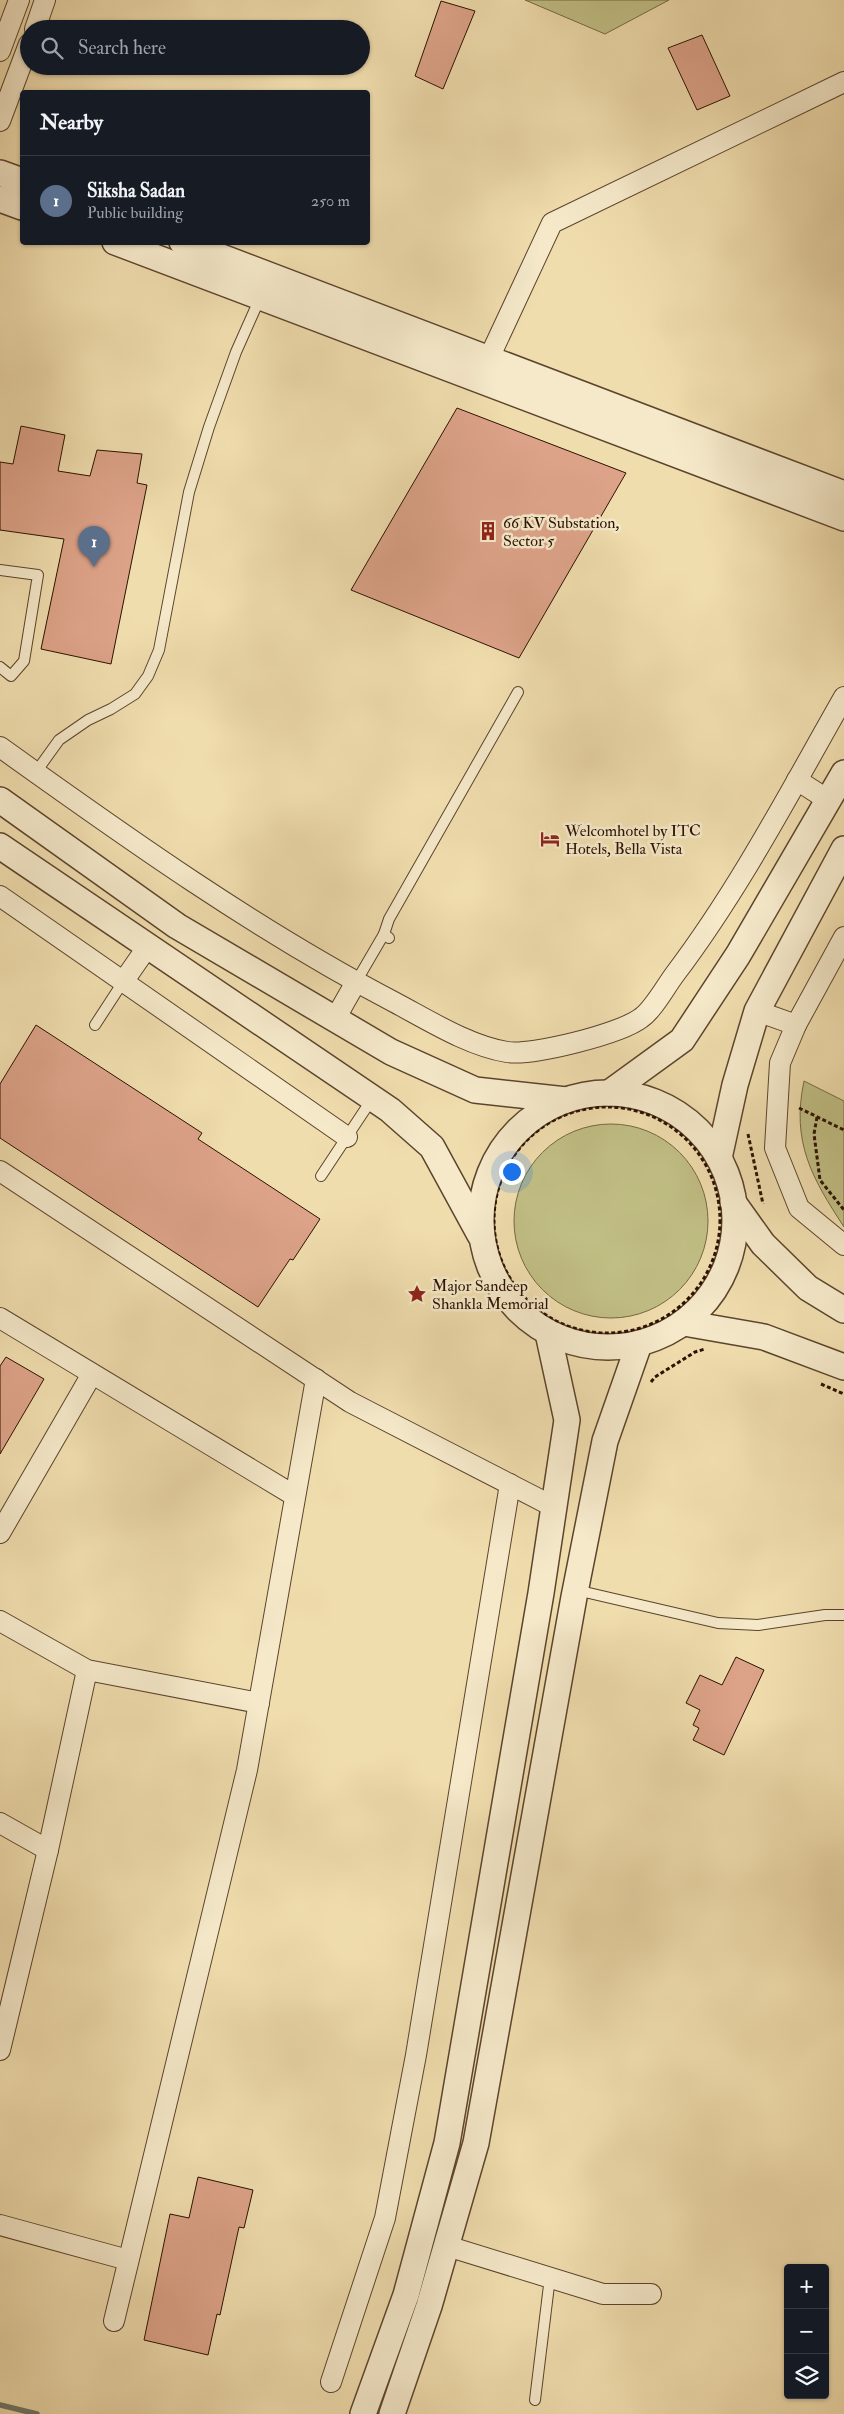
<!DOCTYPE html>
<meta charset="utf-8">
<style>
body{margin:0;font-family:"IM FELL Double Pica",serif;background:#20242c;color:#f1f3f6}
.controls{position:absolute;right:15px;bottom:15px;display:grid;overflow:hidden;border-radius:5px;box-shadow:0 1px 4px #0004}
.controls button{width:45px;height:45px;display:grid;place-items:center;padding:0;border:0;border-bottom:1px solid #363941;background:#171b24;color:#f1f3f6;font:25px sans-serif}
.you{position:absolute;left:511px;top:1171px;width:18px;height:18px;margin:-12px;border:4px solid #fff;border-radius:50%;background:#1a73e8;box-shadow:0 0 0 8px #1a73e833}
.badge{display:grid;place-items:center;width:32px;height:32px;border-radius:50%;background:#db2777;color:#fff;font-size:16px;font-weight:700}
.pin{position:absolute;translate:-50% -41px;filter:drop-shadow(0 1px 2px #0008)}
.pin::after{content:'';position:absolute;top:26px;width:18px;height:15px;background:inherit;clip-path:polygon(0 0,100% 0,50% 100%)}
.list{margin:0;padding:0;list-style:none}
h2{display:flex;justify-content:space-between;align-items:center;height:65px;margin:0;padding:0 20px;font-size:21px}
h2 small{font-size:16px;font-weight:400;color:#9ea1a6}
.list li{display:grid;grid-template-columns:32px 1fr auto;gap:15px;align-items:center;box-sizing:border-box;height:90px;padding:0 20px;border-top:1px solid #363941}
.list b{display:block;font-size:19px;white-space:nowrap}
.list p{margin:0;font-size:16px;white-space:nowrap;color:#9ea1a6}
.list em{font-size:16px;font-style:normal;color:#9ea1a6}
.icon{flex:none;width:28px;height:28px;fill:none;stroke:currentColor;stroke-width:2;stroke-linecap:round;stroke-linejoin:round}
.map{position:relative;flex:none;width:844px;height:2414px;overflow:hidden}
.search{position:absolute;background:#171b24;box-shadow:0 1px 4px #0004;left:20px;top:20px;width:350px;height:55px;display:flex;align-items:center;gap:12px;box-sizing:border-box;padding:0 18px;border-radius:28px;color:#9ea1a6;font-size:19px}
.panel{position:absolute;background:#171b24;box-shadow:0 1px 4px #0004;left:20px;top:90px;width:350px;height:155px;border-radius:5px}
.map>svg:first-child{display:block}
</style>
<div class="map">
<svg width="844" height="2414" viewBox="0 0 844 2414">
<rect width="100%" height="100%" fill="#f0ddae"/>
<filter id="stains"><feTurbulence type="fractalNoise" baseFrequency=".004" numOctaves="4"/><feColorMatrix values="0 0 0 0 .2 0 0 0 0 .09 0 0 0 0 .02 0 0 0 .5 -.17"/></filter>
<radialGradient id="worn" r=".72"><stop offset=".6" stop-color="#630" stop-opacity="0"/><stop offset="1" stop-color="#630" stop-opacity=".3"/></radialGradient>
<g fill="#c1bf85" stroke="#766842">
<path d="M525,0H669L605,34Z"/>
<path d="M804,1081L844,1101V1227C812,1178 791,1142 804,1081Z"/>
<circle cx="611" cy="1221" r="97"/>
</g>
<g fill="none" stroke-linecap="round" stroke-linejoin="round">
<path stroke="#6e776a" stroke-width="5.5" d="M0,2405L37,2414"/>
</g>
<g fill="#dda389" stroke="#2b1100">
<path d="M441,1L475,11L443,89L415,76Z"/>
<path d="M702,35L730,96L697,110L668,48Z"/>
<path d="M457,408L626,473L519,658L351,590Z"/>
<path d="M21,426L65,435L58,471L90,476L97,450L142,454L137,483L147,485L111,664L41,649L64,539L0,530V462L13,464Z"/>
<path d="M36,1025L202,1133L198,1139L320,1219L293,1260L290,1259L258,1307L0,1138V1084Z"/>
<path d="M6,1357L44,1379L0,1454V1366Z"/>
<path d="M736,1657L764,1670L724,1755L693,1740L699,1728L693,1725L700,1710L686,1703L700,1675L722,1685Z"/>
<path d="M198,2177L253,2190L244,2228L239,2227L220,2315L217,2314L208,2355L144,2340L170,2214L189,2218Z"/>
</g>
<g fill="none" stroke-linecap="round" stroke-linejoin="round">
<g stroke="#5c442c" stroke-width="12">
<g id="service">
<path d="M0,570L38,575L24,661L11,676L0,667"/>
<path d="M36,772L59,740L88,720L111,709L135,694L148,676L159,650L189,492L209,427L236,352L260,298"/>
<path d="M384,934L389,919L518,692"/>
<path d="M356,982L384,934L389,938"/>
<path d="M95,1025L123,982"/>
<path d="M321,1176L372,1099"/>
<path d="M576,1590L718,1623L758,1625L825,1615H844"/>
<path d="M535,2400L550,2277"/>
</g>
</g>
<g stroke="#5c442c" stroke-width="22">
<g id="minor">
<path d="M35,29L45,0"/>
<path d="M0,51L19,0"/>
<path d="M0,121L29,44"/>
<path d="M483,371L552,223L844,82"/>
<path d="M0,747C127,838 255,929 394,1002C428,1020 469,1046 507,1052C532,1056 620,1034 641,1018C653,1010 666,986 675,974C740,888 791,790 844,697"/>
<path d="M797,780L828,800"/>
<path d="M0,896L347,1137"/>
<path d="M844,937L796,1025L780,1063L775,1148L799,1208L844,1245"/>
<path d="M123,982L148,946"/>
<path d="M757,1011L796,1025"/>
<path d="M335,1019L356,982"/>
<path d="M0,1171L350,1402L554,1507"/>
<path d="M0,1318L295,1496"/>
<path d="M0,1533L92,1374"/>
<path d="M0,1621L87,1670L259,1703"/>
<path d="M0,1823L48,1850"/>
<path d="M0,2050L48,1850L87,1670"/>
<path d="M0,2225L128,2260"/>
<path d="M447,2246L603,2294H651"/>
<path d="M114,2321L247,1770L316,1379"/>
<path d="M331,2382L385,2218L416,2055L510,1484"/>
</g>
</g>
<g stroke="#5c442c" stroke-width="28">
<g id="tertiary">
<path d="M0,173L22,181"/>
<path d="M0,199L22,207"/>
<path d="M115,242L844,518"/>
<path d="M182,242L844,494"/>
<path d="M0,800L177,926L391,1052L475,1090L566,1100"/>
<path d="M0,846L390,1110L432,1147L480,1235"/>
<path d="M609,1093L682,1040L738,955L844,773"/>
<circle cx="608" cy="1220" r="127"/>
<path d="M719,1158L735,1085L757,1011L844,849"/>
<path d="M733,1202L763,1244L808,1288L844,1310"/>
<path d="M684,1323L764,1337L844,1367"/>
<path d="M363,2414L406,2295L447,2143L541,1593L567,1420L548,1333"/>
<path d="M392,2414L429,2306L476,2143L574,1597L605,1441L639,1344"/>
</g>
</g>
<g stroke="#2b1100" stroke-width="3" stroke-dasharray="4 2.5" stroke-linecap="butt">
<circle cx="607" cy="1220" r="113"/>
<path d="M799,1108L844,1130"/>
<path d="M817,1117L814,1134L820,1180L844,1210"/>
<path d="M748,1134L763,1204"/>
<path d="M651,1382L655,1377L695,1352L705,1349"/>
<path d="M821,1384L844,1394"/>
</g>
<use href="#service" stroke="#f5e9ca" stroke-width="10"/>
<use href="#minor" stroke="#f5e9ca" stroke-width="20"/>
<use href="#tertiary" stroke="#f5e9ca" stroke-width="25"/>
</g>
<defs>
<g id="building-bare" transform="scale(1.5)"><path d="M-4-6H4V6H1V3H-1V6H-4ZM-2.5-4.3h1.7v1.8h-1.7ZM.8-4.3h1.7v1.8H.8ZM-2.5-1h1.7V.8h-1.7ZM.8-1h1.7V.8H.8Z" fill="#8f2418" stroke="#f5e9ca" stroke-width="2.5" paint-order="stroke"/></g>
<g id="hotel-bare" transform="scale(1.5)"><path d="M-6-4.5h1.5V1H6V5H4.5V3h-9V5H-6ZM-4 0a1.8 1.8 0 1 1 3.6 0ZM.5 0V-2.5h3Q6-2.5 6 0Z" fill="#8f2418" stroke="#f5e9ca" stroke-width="2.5" paint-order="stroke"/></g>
<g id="sight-bare" transform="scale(1.5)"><path d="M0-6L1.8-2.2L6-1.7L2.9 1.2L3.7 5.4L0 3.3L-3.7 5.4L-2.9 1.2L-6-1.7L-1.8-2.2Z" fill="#8f2418" stroke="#f5e9ca" stroke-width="2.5" paint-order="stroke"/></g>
</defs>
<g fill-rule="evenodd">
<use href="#building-bare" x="488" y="531"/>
<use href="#hotel-bare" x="550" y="839"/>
<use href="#sight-bare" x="417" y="1294"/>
</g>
<g text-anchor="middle" stroke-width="5" stroke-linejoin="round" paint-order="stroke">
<g font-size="16" fill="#2b1100" stroke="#f5e9ca" text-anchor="start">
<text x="503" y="528">66 KV Substation,<tspan x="503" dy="18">Sector 5</tspan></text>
<text x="565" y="836">Welcomhotel by ITC<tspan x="565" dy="18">Hotels, Bella Vista</tspan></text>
<text x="432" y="1291">Major Sandeep<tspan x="432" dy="18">Shankla Memorial</tspan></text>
</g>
</g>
<rect width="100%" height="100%" filter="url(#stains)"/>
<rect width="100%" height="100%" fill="url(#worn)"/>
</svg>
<div class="controls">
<button>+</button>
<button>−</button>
<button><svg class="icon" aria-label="layers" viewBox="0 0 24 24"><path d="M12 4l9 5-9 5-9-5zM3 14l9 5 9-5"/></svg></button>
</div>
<div class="you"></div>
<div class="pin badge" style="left:94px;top:567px;background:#5c6f8a">1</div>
<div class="search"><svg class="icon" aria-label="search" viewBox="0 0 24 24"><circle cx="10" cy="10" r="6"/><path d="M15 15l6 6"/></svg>Search here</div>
<section class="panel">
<h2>Nearby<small></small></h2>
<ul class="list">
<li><span class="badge" style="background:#5c6f8a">1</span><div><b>Siksha Sadan</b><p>Public building</p></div><em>250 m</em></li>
</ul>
</section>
</div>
